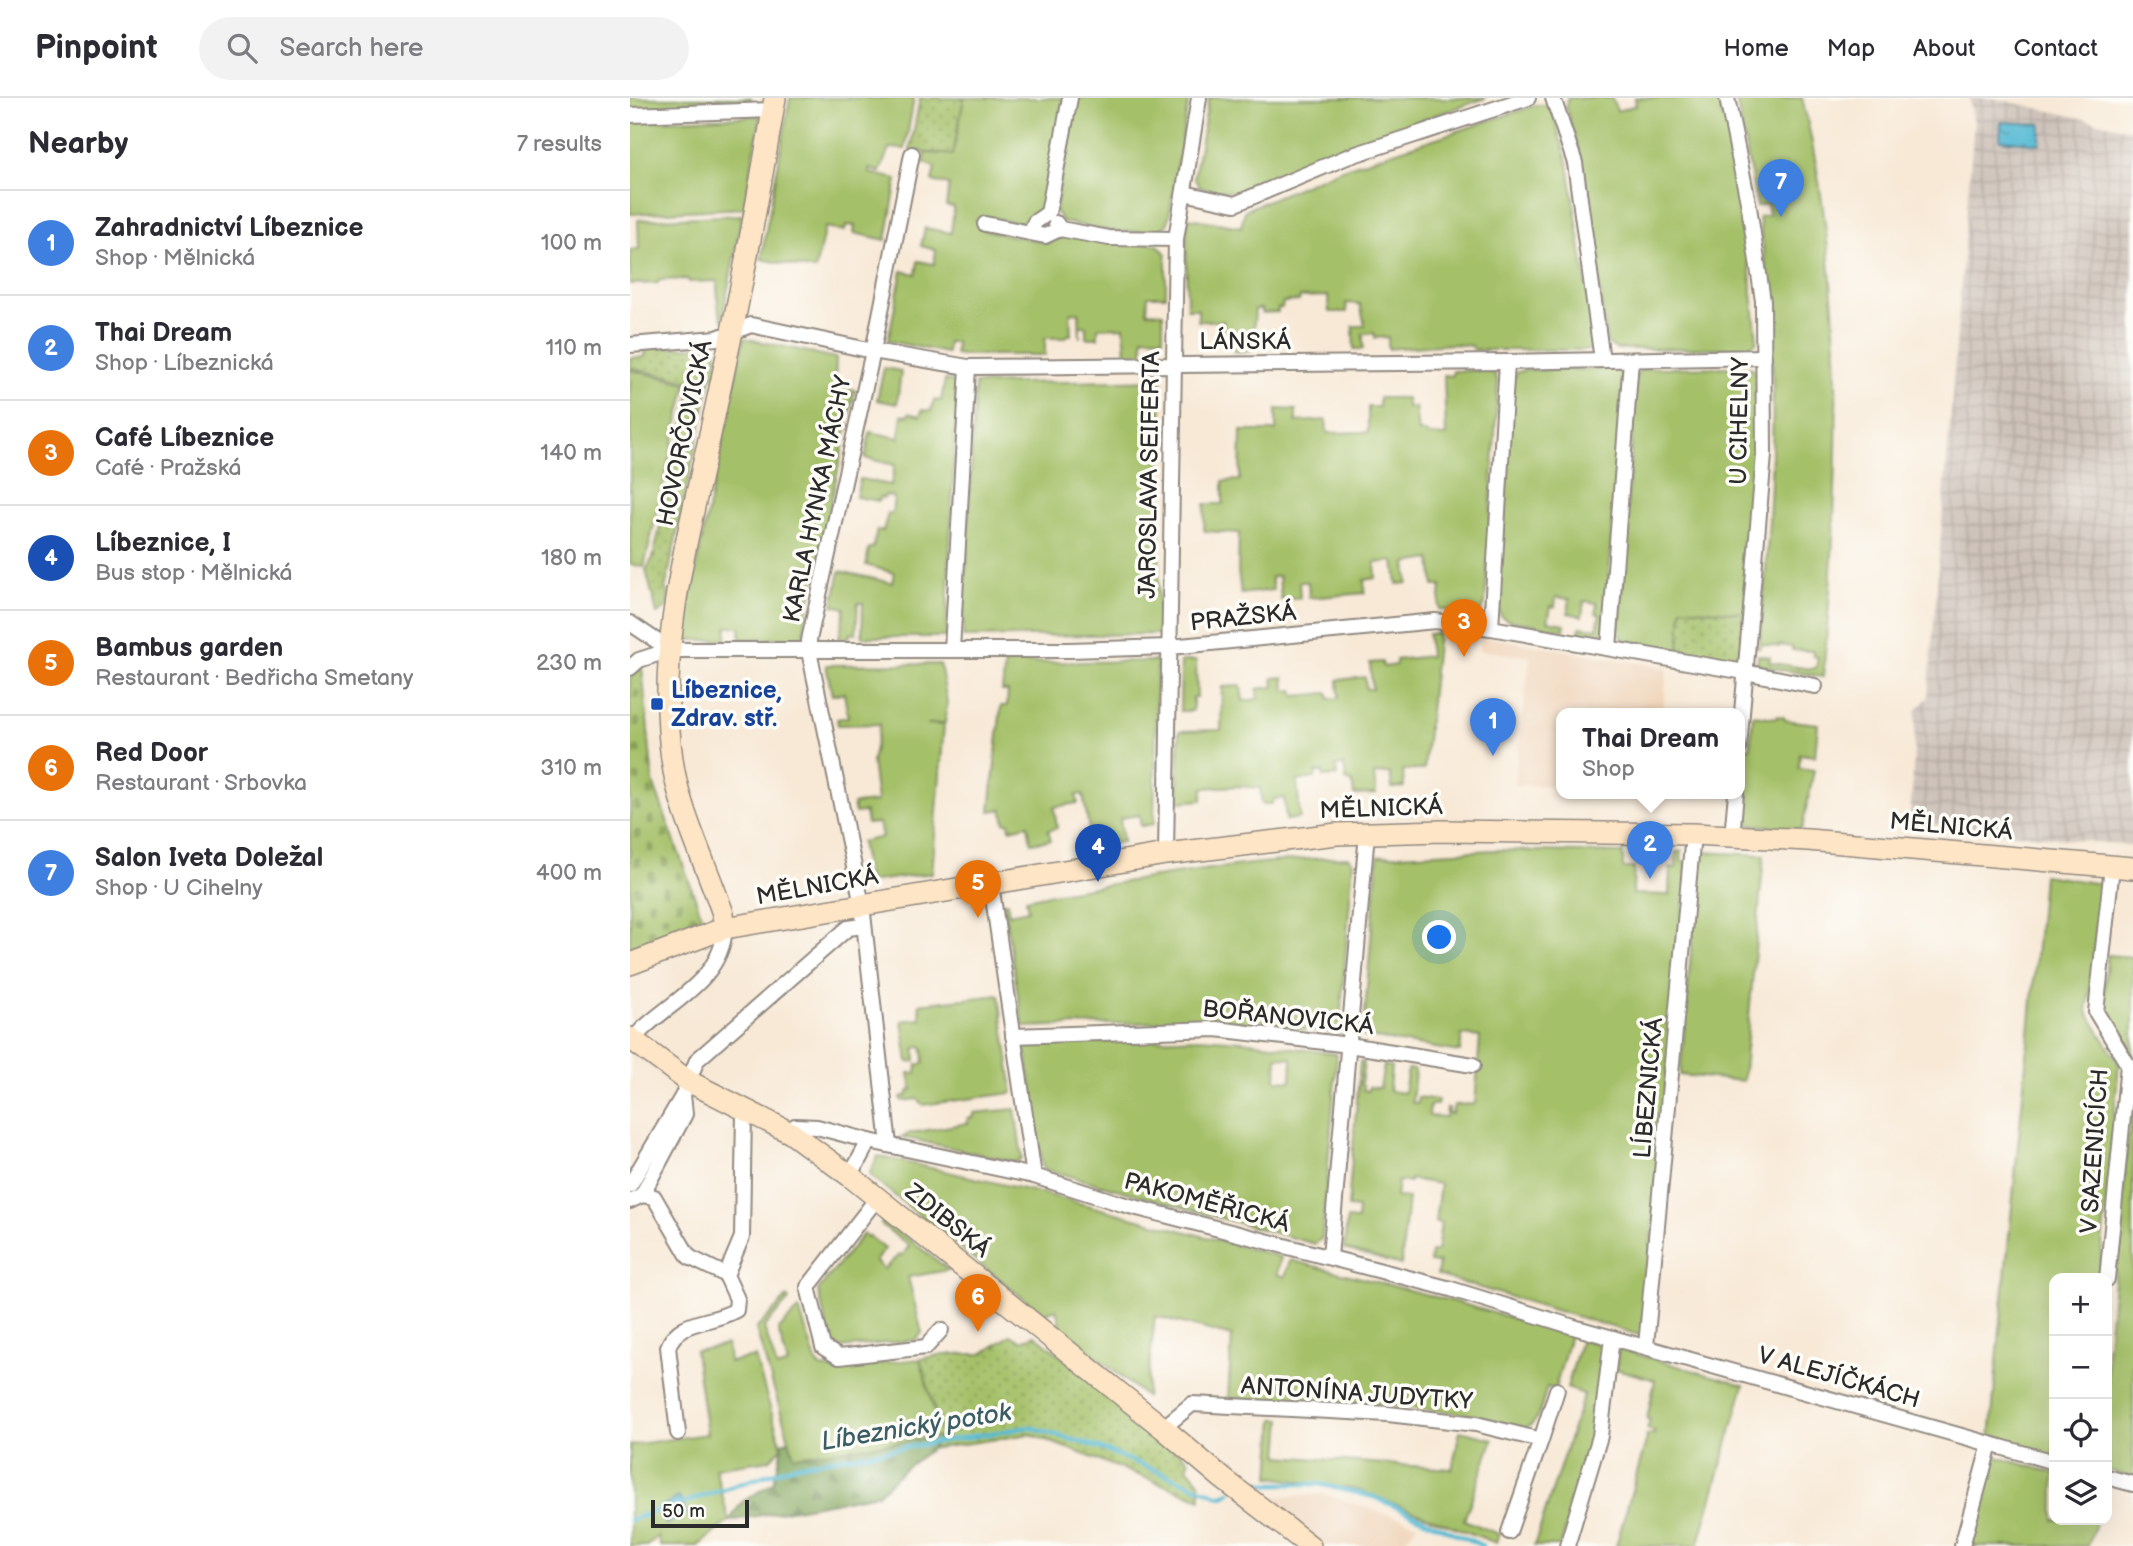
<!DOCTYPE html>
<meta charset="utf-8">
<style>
body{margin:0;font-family:"Balsamiq Sans",sans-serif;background:#f2f2f3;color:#2b2b33}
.controls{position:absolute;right:21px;bottom:21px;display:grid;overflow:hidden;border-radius:14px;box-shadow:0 7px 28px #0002}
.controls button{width:63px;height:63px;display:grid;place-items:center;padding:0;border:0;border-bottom:2px solid #e1e1e2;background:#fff;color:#2b2b33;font:35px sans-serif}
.scale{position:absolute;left:21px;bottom:18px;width:98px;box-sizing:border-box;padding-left:7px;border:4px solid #2b2b2b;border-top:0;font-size:19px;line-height:24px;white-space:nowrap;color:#2b2b2b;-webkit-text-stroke:5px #fdfcf7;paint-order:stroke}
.you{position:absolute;left:810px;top:840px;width:24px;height:24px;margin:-18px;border:5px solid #fff;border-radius:50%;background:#1a73e8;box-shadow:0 0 0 10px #1a73e833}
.badge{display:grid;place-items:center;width:46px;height:46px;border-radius:50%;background:#7c3aed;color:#fff;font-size:23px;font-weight:700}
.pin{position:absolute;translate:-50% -58px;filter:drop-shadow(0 2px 4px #0008)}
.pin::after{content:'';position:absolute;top:37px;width:24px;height:21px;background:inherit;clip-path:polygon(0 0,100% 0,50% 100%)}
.popup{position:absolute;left:926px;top:610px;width:189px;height:91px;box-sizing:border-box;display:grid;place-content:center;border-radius:14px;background:#fff;filter:drop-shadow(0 2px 5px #0005);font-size:23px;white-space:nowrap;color:#7c7c81}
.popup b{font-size:26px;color:#2b2b33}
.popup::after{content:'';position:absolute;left:50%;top:100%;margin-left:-14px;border:14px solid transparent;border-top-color:#fff}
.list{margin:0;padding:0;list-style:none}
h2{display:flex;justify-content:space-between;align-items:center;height:91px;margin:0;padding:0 28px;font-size:30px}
h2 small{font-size:23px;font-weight:400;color:#7c7c81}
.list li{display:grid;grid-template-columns:46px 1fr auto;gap:21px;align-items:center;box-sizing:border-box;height:105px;padding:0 28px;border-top:2px solid #e1e1e2}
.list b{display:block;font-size:26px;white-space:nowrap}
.list p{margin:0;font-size:23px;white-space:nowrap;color:#7c7c81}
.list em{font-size:23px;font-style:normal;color:#7c7c81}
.icon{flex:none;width:38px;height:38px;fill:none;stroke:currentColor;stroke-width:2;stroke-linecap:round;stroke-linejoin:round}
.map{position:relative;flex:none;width:1503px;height:1448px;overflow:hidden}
header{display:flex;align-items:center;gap:42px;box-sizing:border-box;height:98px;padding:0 35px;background:#fff;border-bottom:2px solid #e1e1e2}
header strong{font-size:33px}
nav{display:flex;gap:38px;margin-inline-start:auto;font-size:24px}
.search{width:490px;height:63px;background:#f2f2f3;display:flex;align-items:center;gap:18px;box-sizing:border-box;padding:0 24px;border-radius:38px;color:#7c7c81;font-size:26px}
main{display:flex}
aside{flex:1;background:#fff}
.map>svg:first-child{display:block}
</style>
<header>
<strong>Pinpoint</strong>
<div class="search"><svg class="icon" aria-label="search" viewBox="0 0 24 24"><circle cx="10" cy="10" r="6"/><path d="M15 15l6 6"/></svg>Search here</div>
<nav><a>Home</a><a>Map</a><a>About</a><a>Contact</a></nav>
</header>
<main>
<aside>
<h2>Nearby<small>7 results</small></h2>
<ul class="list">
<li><span class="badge" style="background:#3f7fe0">1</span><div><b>Zahradnictví Líbeznice</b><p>Shop · Mělnická</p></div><em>100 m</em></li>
<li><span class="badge" style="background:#3f7fe0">2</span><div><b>Thai Dream</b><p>Shop · Líbeznická</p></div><em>110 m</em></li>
<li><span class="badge" style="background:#e8710a">3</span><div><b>Café Líbeznice</b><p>Café · Pražská</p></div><em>140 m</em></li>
<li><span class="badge" style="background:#1a4fb4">4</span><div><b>Líbeznice, I</b><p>Bus stop · Mělnická</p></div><em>180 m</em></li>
<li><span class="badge" style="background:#e8710a">5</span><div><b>Bambus garden</b><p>Restaurant · Bedřicha Smetany</p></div><em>230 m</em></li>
<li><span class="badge" style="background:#e8710a">6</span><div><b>Red Door</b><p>Restaurant · Srbovka</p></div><em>310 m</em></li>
<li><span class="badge" style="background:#3f7fe0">7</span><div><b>Salon Iveta Doležal</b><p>Shop · U Cihelny</p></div><em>400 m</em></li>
</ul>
</aside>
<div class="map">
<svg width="1503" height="1448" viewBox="0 0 1503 1448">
<defs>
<pattern id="industrial-grid" width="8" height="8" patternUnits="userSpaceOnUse" patternTransform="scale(1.75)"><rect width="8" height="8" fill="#cec2b9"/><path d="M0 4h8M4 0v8" fill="none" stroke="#b1a79f"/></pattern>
<pattern id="grass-dots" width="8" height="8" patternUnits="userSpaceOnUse" patternTransform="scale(1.75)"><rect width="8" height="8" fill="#a4c067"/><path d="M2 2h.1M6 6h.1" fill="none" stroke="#869c55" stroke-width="1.8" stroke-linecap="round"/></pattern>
<pattern id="forest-firs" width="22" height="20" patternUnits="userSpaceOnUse" patternTransform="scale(1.75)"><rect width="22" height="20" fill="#83a65c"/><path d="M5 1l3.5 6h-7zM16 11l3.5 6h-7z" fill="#6b874c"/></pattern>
<pattern id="cemetery-stones" width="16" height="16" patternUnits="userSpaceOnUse" patternTransform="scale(1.75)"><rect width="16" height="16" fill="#a4c067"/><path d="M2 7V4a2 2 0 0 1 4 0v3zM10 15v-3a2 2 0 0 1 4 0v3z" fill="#869c55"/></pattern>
<pattern id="water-ripples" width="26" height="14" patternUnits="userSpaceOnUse" patternTransform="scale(1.75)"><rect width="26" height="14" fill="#55b9d4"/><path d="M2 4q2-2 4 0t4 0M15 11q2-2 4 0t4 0" fill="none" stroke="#4797ac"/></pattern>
</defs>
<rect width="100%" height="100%" fill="#fdfcf7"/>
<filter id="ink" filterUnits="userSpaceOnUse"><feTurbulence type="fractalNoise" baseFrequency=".0143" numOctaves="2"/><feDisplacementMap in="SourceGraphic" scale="14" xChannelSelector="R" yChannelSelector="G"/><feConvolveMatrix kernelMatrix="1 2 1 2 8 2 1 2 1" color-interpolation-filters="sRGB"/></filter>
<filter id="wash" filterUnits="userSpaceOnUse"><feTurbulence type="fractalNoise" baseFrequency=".00686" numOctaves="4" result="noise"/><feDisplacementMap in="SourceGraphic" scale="28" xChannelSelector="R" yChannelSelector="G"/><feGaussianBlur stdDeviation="1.57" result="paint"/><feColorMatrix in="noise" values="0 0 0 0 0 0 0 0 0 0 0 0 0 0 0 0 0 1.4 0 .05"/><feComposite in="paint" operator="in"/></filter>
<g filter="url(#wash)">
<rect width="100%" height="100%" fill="#f8e9d7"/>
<g fill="#f0d6bc">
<path d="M850,538L1037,570L1033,615H931V688L884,687L900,559L849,552Z"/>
<path d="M694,1396L788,1426L770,1448H685L625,1400Z"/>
</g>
<path fill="url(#industrial-grid)" d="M1339,0H1363L1503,32V748L1277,724L1281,712L1286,613L1298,599L1344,24Z"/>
<g fill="url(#grass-dots)" stroke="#687649" stroke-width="2">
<path d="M290,0H334L323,57L280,53Z"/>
<path d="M86,249L88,262L85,278L81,279L35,491L39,495L37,510L27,516L16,472L23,460L62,286L59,283L0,270V260L15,259V250Z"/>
<path d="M1052,510L1116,515L1113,556L1106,561L1049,552Z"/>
<path d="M381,1237L391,1243L405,1237L559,1362L557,1370L570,1385L571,1401L400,1336L301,1351L311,1336L290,1261L314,1256H352Z"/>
</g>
<path fill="url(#forest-firs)" stroke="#576844" stroke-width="2" d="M311,1338L301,1351L272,1373L248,1396L99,1423L112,1404L144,1384L152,1350L151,1345L159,1343L165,1358Z"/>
<path fill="url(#cemetery-stones)" stroke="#687649" stroke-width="2" d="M12,569L23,684L71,816L69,820L0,850V580Z"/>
<g fill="#a4c067" stroke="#687649" stroke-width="2" fill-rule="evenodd">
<path d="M0,0H121L119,6L0,11Z"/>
<path d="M160,0H284L275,51L259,50L250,74L239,71V75L267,81L256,142L224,135L225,128L216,127L215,133L195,129L185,172L131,161Z"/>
<path d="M334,0H433L413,111L390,125L356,119L353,132L419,145L431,137L527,146L536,156V198H518L517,214L533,215V240L513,239V255H496L494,229L468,230V240H456V228H450V240L449,214L440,215L441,237H437L436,240H415V257H331L325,256L326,244H318L317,255L258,243L272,173L286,176L288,163L304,166L306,152L291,148L295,130L321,135L324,109L316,108L319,87L302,83L305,69L294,65L296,55L323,57Z"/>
<path d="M447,0H559L538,125L528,134L480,133L433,124L425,113Z"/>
<path d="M579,0H856L706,52L605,94L571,90L564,80Z"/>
<path d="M938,0H982L987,13L1006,7L1005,0H1089L1092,19L1095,18L1113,106L1127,243L1120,250L986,251L977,245L952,63L936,10Z"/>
<path d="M1106,0H1172C1218,186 1210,389 1193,579L1127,567L1128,557L1140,559L1139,564L1180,571L1186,570L1188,559L1183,558V553L1162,552V549L1150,547L1149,549L1131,546L1129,551C1140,436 1147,319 1140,204C1138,176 1132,147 1129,119L1139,117L1137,106L1127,108Z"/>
<path d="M907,7H916L922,12L938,66L965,245L959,252H843L842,248L823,246L758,251V239L745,240L744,235L733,236V251H724L723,228H735L730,206L716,205L717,214H699L698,198L670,199L669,203L653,204L652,210H648V214L632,215V211H625L622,253L604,254L603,240H596L592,237L593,223H568V211H557L556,146L558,120L611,129L615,112L712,71Z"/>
<path d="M131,18L114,110L0,116V24Z"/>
<path d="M112,117L92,222L88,208L87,183L59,184L58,181L29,182L28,185L0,186V152L9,151L8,122Z"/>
<path d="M114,240L206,260L205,288L225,292L172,540L110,541V529H97L96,542H61L53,532Z"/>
<path d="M1120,269L1127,276L1125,395L1116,515L1052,510L1049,552L994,542L989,535L1006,277L1014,270Z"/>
<path d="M254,270L271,273L267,306L247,302Z"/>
<path d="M987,271L993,277L975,532L969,538L949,535L950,529L967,531L970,516L966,515L967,505L954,503L952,518L938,515L940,501L926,499L925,509L921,508L918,523L935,526L934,532L877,522L871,518L868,509L882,284L886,275L894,272Z"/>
<path d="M0,272L57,285L14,469L0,466Z"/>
<path d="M857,272L865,276L868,285L855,506L851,513L842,517L809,511L811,488H804L801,461L776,465L778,485L767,486L764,463L745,465L746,480L734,482L735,495L679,500L678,484H669L670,500L651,502L649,478L641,479L643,492L611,496L608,473L609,435L575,433L574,431L575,406H593V383L610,382L611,333H646V311L666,312V324L696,322L697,335L738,334V309H749V300H777V309H785L788,334H796L797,337L816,338L814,277L822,278L823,273Z"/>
<path d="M315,282L327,284L316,539H232L233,505H228L226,536L220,535L219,540H209L215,510L203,507L210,473L262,485L264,475L236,467L239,450H243L247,432L253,433L258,415L262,416L264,399L255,397L254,400L250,399L249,403L226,399L230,381L261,387L265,367L235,360L240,334L269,340L272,317L278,318L279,315L290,318L292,312L301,313L304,302L311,303Z"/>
<path d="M532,282L528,536L333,539L345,286Z"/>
<path d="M808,535L794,672H773L774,689L762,690L760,675L744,676L746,696L724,697L722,684L716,682L714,667L706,668L707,678L693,679V674H686L685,680L667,683L670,720L656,722L654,700L643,701L642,706H632L630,690L610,688L573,690L572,702L548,704L549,633L591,632L592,589L611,588L613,603L628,601L627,591L644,589L643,580L654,579L655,593L663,592L665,598L698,595L699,601L709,600L708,582L735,579L736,591H742L740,565L752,564L753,569L766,567V562L800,558L798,536Z"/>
<path d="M527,563L524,726L511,728L509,717L490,720L493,744L471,747L468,731H459L453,696L446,697L448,705L424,709L427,730L418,732L421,742L401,745L398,727L380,731L379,725H375L372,711L360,713L371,608H377L378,593H372L375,565Z"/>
<path d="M551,563H566L567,599H563V613H550Z"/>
<path d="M310,566L317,604L315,625L297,626L314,627L302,775L238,784L231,744L252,739L249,725L237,726L235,714L225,715L223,706L247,704L242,663L250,626L208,627L207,621L218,619L214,595L202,597L196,567Z"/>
<path d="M1123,617L1146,620L1147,618L1154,619V622L1188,626L1185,658L1170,656L1169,670L1184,672L1172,731L1112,726L1114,707L1110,706L1115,650H1120Z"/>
<path d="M864,752L992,755L993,753V770H1004L1003,796L1039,797L1040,770H1046V754L1052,753L1051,763L1057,764L1012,1238L807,1177L809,1165L800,1164L801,1154H807L811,1125L805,1124L810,1086L780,1081V1084L768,1083L766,1099L778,1100L771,1167L714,1151L717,1121L727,1122L728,1110L718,1109L730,964H734L731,987L733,988V992L738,993L739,989L750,990L754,967L761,969L759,993L774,995L778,971L785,972L782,1005H787L788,999L808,1002L807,1007H800L799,1018L816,1019L817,1010H819L818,1015L822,1016L824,1007L845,1006L850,939L832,937L830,954L733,938L748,758Z"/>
<path d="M1070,754L1134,757L1113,983L1050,977Z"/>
<path d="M718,759L723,764L709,936L598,922L393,929L373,804H377L379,816L398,812L396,801L410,798C512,781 614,762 718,759Z"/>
<path d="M1413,777L1472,786L1457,914L1489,966L1469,1180H1424V1358L1360,1342C1376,1153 1398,965 1413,777Z"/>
<path d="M1477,857L1503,859V962L1473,918Z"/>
<path d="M369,897L383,995L292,1007L288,1001L272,1003L271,999L278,997V993L282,992L279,975H286L287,967L294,965L293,950L289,948L285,951L286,963L278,964L272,923L291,921L289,906Z"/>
<path d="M570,940L613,943L707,956L692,1140L685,1146L413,1071L395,947ZM647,959L662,960L661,983L646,982Z"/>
<path d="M1503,991V1380L1477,1372V1254Z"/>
<path d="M385,1011L392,1060L386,1064L271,1039L281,1035L338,1025V1020L344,1019V1015Z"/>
<path d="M248,1058L415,1096L651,1159L647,1176L655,1179L660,1162L822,1203L940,1237L925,1291L917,1289C912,1303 911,1326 894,1330L836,1316L732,1305L690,1307L598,1300L602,1238L525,1218L516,1299L431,1230L426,1211L413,1216L239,1077Z"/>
<path d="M254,1122L319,1172L278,1179L292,1235L285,1242L210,1250L201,1246L188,1192L233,1136L237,1139L239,1138L255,1151L245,1163L254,1171L270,1156L272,1158L279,1148L251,1126Z"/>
<path d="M157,1199L159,1202L134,1229L147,1270L158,1266L148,1232L169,1211L186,1263L191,1270L199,1271L290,1261L311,1338L164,1358L126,1231Z"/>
<path d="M951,1241L975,1248L964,1341L930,1448H904L954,1296L937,1290Z"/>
<path d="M97,1247L99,1264L125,1259L152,1350L139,1362L85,1370L99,1423L68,1448H30L28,1438L17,1448H0V1347L77,1336L65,1253Z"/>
<path d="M988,1251L1114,1287L1068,1448H986L1017,1340L1016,1337L1024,1336L1025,1334L1017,1331L1020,1322L1017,1321L1025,1282L986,1271Z"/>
<path d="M644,1321H652L649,1358L822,1371L830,1333L863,1341L834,1422L869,1436L866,1445L728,1392L640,1379Z"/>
<path d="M1364,1358L1424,1375V1422H1467L1458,1448H1338Z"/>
</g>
<g fill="url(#water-ripples)" stroke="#407280" stroke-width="2">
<path d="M1371,24L1411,26L1410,46L1370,42Z"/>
<path d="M49,1399L57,1416L36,1426L28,1410Z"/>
</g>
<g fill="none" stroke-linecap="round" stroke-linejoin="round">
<g stroke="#55b9d4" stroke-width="4.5">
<path d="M614,1386H689L744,1399L853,1448"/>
<path d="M47,1407L167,1367L399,1329L467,1349L592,1399L600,1394"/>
<path d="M0,1422L32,1411"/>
</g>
</g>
</g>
<g filter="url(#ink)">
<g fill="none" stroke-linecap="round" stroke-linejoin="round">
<g stroke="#928a81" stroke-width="18">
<g id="street">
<path d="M923,0L945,65L972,262"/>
<path d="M1097,0L1119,109L1133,203L1134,357L1109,650"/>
<path d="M0,17L143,12"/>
<path d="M554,95L605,106L717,59L898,0"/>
<path d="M355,126L415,138L430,131L426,125"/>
<path d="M430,131L479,140L546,141"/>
<path d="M400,135L405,124L418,115L440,0"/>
<path d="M0,247L87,240L121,227L243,253L338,269L877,264L1134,259"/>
<path d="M0,525L40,552"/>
<path d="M861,530L877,264"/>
<path d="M979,550L1001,262"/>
<path d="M322,552L338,269"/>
<path d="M0,570L9,562L40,552H439L540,549L805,523L861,530L1115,574L1185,588"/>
<path d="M1102,739L1106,695"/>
<path d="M536,756L546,141L569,0"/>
<path d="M361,786L404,1078"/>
<path d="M383,938L586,931L719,947L843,967"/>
<path d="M0,945C5,940 9,934 15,929C47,900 92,879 95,830"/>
<path d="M161,1035L165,1028L187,1029L239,1043L404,1078L492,1106L821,1191L947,1230L1424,1364"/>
<path d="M259,1047L232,807L179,553V542L243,253L282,56"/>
<path d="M220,1078L239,1043"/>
<path d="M0,1087L53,997L67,962L218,830L234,828"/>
<path d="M12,1097L55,1016L53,997"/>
<path d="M248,1099L178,1189L193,1249L209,1259L296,1249L311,1232"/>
<path d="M0,1103L12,1097L24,1099L59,1159L96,1177"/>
<path d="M700,1159L737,735"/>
<path d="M96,1177L112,1139L114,1013"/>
<path d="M1477,1181L1498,967L1466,914L1482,769"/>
<path d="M1016,1248L1063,736"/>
<path d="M533,1330L562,1306L758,1316L846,1326L911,1342L879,1434"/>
<path d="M48,1335L38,1249C49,1220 80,1227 106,1212L107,1201L96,1177"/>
<path d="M911,1342L927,1292"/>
<path d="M1477,1379L1503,1386"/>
<path d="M937,1448L970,1338L982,1240"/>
<path d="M1332,1448L1360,1346"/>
</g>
</g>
<g stroke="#928a81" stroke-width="24">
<g id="secondary">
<path d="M95,830L93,816C76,765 49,714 42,661C26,547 59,437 82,327C106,219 127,109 145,0"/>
<path d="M0,866L95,830L536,756L707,736L813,733L1063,736L1178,742L1503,770"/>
<path d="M0,940L58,983L161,1035L220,1078L533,1330L592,1380L680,1448"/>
</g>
</g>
<use href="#street" stroke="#fff" stroke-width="14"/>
<use href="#secondary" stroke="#fee5c5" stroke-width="21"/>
</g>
</g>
<rect fill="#1a4fb4" stroke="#fdfcf7" stroke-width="2.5" x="20" y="599" width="14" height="14" rx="3.5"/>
<g text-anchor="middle" stroke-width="7" stroke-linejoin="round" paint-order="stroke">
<g font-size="24" fill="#2b2b2b" stroke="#fdfcf7">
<text x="615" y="251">LÁNSKÁ</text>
<text transform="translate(1109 323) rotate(-89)" y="8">U CIHELNY</text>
<text transform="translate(54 335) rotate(-78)" y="8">HOVORČOVICKÁ</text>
<text transform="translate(519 377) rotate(-89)" y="8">JAROSLAVA SEIFERTA</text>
<text transform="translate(187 401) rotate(-78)" y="8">KARLA HYNKA MÁCHY</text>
<text transform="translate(613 519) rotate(-6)" y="8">PRAŽSKÁ</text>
<text transform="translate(751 710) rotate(-2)" y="8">MĚLNICKÁ</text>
<text transform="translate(1321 728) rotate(5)" y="8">MĚLNICKÁ</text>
<text transform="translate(187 788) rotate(-10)" y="8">MĚLNICKÁ</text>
<text transform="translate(658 919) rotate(6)" y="8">BOŘANOVICKÁ</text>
<text transform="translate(1018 990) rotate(-85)" y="8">LÍBEZNICKÁ</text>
<text transform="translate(1464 1053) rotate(-86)" y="8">V SAZENICÍCH</text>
<text transform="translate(577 1104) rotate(15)" y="8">PAKOMĚŘICKÁ</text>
<text transform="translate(318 1122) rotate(39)" y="8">ZDIBSKÁ</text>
<text transform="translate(1209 1279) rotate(16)" y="8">V ALEJÍČKÁCH</text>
<text transform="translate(727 1295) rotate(4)" y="8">ANTONÍNA JUDYTKY</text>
</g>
<g font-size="24" font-weight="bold" fill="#164399" stroke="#fdfcf7" text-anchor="start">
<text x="41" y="600">Líbeznice,<tspan x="41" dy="28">Zdrav. stř.</tspan></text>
</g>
<g font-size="26" font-style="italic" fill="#3a5d66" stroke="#fdfcf7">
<text transform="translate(286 1328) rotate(-9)" y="9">Líbeznický potok</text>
</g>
</g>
</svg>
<div class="controls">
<button>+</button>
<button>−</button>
<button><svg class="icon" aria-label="locate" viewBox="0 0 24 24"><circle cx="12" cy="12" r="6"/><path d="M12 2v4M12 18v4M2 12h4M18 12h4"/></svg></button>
<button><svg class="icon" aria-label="layers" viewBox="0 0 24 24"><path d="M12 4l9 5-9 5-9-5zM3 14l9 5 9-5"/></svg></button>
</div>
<div class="scale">50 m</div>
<div class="you"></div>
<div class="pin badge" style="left:863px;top:658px;background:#3f7fe0">1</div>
<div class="pin badge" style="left:1020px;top:781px;background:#3f7fe0">2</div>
<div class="popup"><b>Thai Dream</b>Shop</div>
<div class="pin badge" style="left:834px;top:559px;background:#e8710a">3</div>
<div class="pin badge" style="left:468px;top:784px;background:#1a4fb4">4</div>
<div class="pin badge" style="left:348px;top:820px;background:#e8710a">5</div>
<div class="pin badge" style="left:348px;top:1234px;background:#e8710a">6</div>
<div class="pin badge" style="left:1151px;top:119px;background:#3f7fe0">7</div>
</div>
</main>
